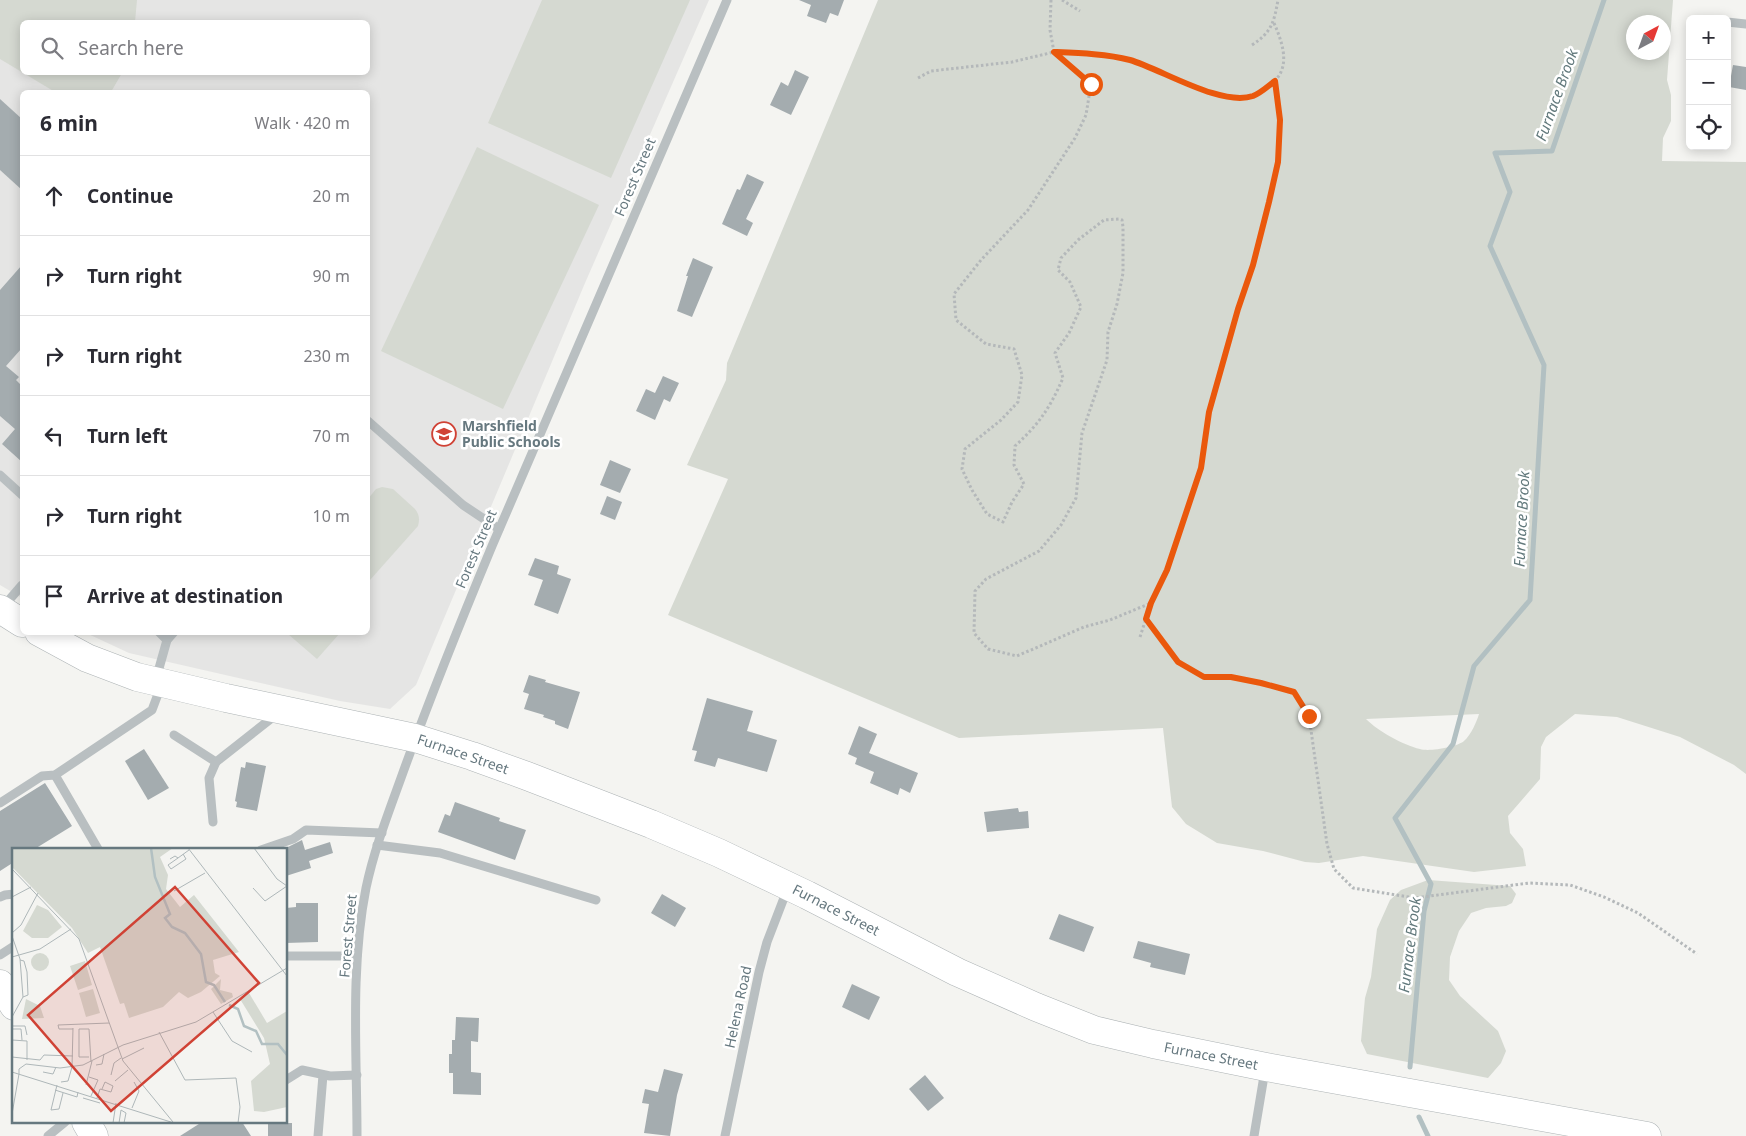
<!DOCTYPE html>
<meta charset="utf-8">
<style>
body{margin:0;font-family:"Noto Sans",sans-serif;background:#f2f2f3;color:#2b2b33}
.controls{position:absolute;right:15px;top:15px;display:grid;overflow:hidden;border-radius:8px;box-shadow:0 2px 12px #0003}
.controls button{width:45px;height:45px;display:grid;place-items:center;padding:0;border:0;border-bottom:1px solid #e1e1e2;background:#fff;color:#2b2b33;font:25px sans-serif}
.compass{position:absolute;left:1626px;top:15px;width:45px;height:45px;border-radius:50%;background:#fff;box-shadow:0 2px 12px #0003;rotate:41deg}
.stop{position:absolute;width:15px;height:15px;margin:-11px;border:4px solid #ea580c;border-radius:50%;background:#fff}
.stop.end{background:#ea580c;border-color:#fff;box-shadow:0 1px 5px #0008}
.list{margin:0;padding:0;list-style:none}
h2{display:flex;justify-content:space-between;align-items:center;height:65px;margin:0;padding:0 20px;font-size:21px}
h2 small{font-size:16px;font-weight:400;color:#7c7c81}
.list li{display:grid;grid-template-columns:32px 1fr auto;gap:15px;align-items:center;box-sizing:border-box;height:80px;padding:0 20px;border-top:1px solid #e1e1e2}
.list b{display:block;font-size:19px;white-space:nowrap}
.list em{font-size:16px;font-style:normal;color:#7c7c81}
.icon{flex:none;width:28px;height:28px;fill:none;stroke:currentColor;stroke-width:2;stroke-linecap:round;stroke-linejoin:round}
.map{position:relative;flex:none;width:1746px;height:1136px;overflow:hidden}
.search{position:absolute;background:#fff;box-shadow:0 2px 12px #0003;left:20px;top:20px;width:350px;height:55px;display:flex;align-items:center;gap:12px;box-sizing:border-box;padding:0 18px;border-radius:8px;color:#7c7c81;font-size:19px}
.panel{position:absolute;background:#fff;box-shadow:0 2px 12px #0003;left:20px;top:90px;width:350px;height:545px;border-radius:8px}
.map>svg:first-child{display:block}
</style>
<div class="map">
<svg width="1746" height="1136" viewBox="0 0 1746 1136">
<rect width="100%" height="100%" fill="#f4f4f1"/>
<path fill="#e5e5e4" fill-rule="evenodd" d="M0,0H709L585,283L416,685L390,709L340,701L129,653L86,633L368,632V92H22V598L0,585ZM22,22H368V72H22Z"/>
<g fill="#d5d9d1" fill-rule="evenodd">
<path d="M0,0H137L135,22H22V72L122,73L111,92H55L0,59Z"/>
<path d="M542,0H690L611,178L488,123Z"/>
<path d="M878,0H1673L1667,80L1671,95V121L1663,138L1662,161L1746,162V774L1734,765L1680,737L1617,717L1575,714L1546,737L1541,747L1540,779L1508,816L1510,833L1523,849L1526,866L1474,872L1363,856L1319,863L1305,862L1263,851L1217,843L1186,824L1172,807L1163,728L959,738L668,615L728,479L687,465L726,380L727,363ZM1634,22H1664V52H1634ZM1479,714C1477,721 1471,735 1464,741C1457,747 1429,752 1420,749C1403,745 1378,731 1366,719Z"/>
<path d="M477,147L599,205L503,409L381,351Z"/>
<path d="M382,487L393,489L415,509C419,514 420,519 418,526L370,580L368,581V499L376,489Z"/>
<path d="M289,633L340,632V633L317,659L288,634Z"/>
<path d="M1428,880L1510,886L1516,894L1512,903L1506,906L1486,908L1471,913L1459,931L1450,957L1449,980L1460,996L1498,1031L1506,1051L1501,1063L1488,1078L1367,1054L1361,1041L1365,998L1371,977L1377,929L1390,900L1401,890Z"/>
</g>
<g fill="none" stroke-linecap="round" stroke-linejoin="round">
<g stroke="#b2c0c2" stroke-width="5">
<path d="M1410,1067L1424,911L1431,884L1395,818L1453,744L1474,666L1530,600L1544,365L1490,246L1510,192L1495,153L1552,151L1604,0"/>
<path d="M1419,1117L1428,1136"/>
</g>
</g>
<g fill="#a4acaf">
<path d="M799,0H844L838,16L830,13L826,23L807,16L811,5Z"/>
<path d="M1733,65L1746,67V90L1729,87Z"/>
<path d="M795,70L809,77L791,115L770,105L781,82L788,86Z"/>
<path d="M0,99L22,119V190L0,170Z"/>
<path d="M747,174L764,182L746,219L753,223L747,236L722,224L737,189L740,190Z"/>
<path d="M693,258L713,267L692,317L677,311L688,276H686Z"/>
<path d="M22,265V348L6,366L19,377L16,380L22,386V462L2,444L15,429L0,416V290Z"/>
<path d="M663,376L679,383L670,402L664,399L655,420L636,411L646,389L655,393Z"/>
<path d="M610,460L631,469L620,493L600,485Z"/>
<path d="M607,496L622,502L615,520L600,514Z"/>
<path d="M535,558L559,566L557,574L571,579L558,614L534,605L543,580L528,575Z"/>
<path d="M529,675L546,680L545,682L580,692L568,729L555,724V721L543,717L544,715L524,709L529,694L523,692Z"/>
<path d="M707,698L753,711L747,731L777,740L767,772L718,758L715,767L694,761L697,751L692,750Z"/>
<path d="M859,726L877,734L869,753L918,773L910,793L900,788L898,795L870,783L874,772L855,764L857,758L848,754Z"/>
<path d="M144,749L169,788L148,800L125,761Z"/>
<path d="M246,762L266,766L257,811L236,807L237,802L235,801L241,767L245,768Z"/>
<path d="M45,783L72,826L33,850H14V862L0,871V811Z"/>
<path d="M455,802L500,818L499,821L526,830L515,860L438,832L445,814L450,816Z"/>
<path d="M1018,808L1019,812L1028,811L1029,828L987,832L984,812Z"/>
<path d="M302,840L305,850L330,842L333,853L309,861L311,868L286,876V848Z"/>
<path d="M662,894L686,908L675,927L651,913Z"/>
<path d="M296,903H318V942L286,943V908L296,907Z"/>
<path d="M1059,914L1094,927L1084,952L1049,939Z"/>
<path d="M1138,941L1190,954L1185,975L1150,967L1151,963L1133,958Z"/>
<path d="M852,984L880,997L869,1020L842,1007Z"/>
<path d="M456,1017L479,1018L478,1042L471,1041V1072L481,1073V1095L453,1094V1073H449V1054H452V1040H455Z"/>
<path d="M664,1069L683,1074L677,1095L670,1136L644,1133L649,1104L642,1103L645,1089L658,1092Z"/>
<path d="M925,1075L944,1098L928,1111L909,1089Z"/>
<path d="M202,1122H242L251,1136H180Z"/>
<rect x="268" y="1123" width="24" height="13"/>
</g>
<g fill="none" stroke-linecap="round" stroke-linejoin="round">
<g stroke="#adb3b5" stroke-width="29">
<g id="major">
<path d="M0,609L22,623"/>
<path d="M39,632L87,658L137,677L226,698L415,738L472,756L527,776L651,824L719,853L807,895L957,972L1036,1007L1094,1030L1153,1044L1266,1067L1647,1136"/>
<path d="M0,984L14,1006"/>
<path d="M86,1122L94,1136"/>
</g>
</g>
<g stroke="#b4b8ba" stroke-width="3" stroke-dasharray="2.5 2.5" stroke-linecap="butt">
<path d="M1051,0L1050,30L1054,52C1077,53 1108,54 1130,60C1165,71 1213,104 1250,97C1258,95 1264,89 1270,85C1292,69 1283,44 1274,23"/>
<path d="M1062,0L1080,11"/>
<path d="M1252,45C1272,32 1274,22 1278,0"/>
<path d="M918,78L931,71L1012,62L1054,52L1091,84L1086,115L1075,138L1028,210L981,260L954,294L956,320L986,344L1014,349L1022,375L1018,402L1001,420L965,449L962,469L972,490L987,514L1003,522L1012,502L1024,484L1014,465L1015,446C1039,424 1050,408 1063,378L1055,353L1069,333L1081,307L1070,282L1058,270L1061,258L1078,240L1104,220L1119,219L1122,220L1123,227V273L1117,304L1108,332L1107,360L1082,433L1076,498L1061,525L1039,551L986,579L975,591L974,633L988,649L1017,656L1084,627L1110,620L1151,603"/>
<path d="M1146,619L1178,662L1204,677H1231L1261,683L1294,692L1309,716L1327,844L1334,869L1353,888L1415,898L1529,883L1570,885L1604,897L1638,913L1697,954"/>
<path d="M1140,637L1151,603L1167,570L1201,468L1209,412L1238,309L1253,265L1269,202L1278,162L1281,120L1275,81"/>
</g>
<g stroke="#b9bfc1" stroke-width="9">
<path d="M1727,22L1746,24"/>
<path d="M368,421L463,505L499,529"/>
<path d="M0,475L22,495"/>
<path d="M3,607L22,585"/>
<path d="M159,632L167,640"/>
<path d="M156,679L167,640L174,632"/>
<path d="M174,735L216,762L277,714"/>
<path d="M55,775L98,849L96,850"/>
<path d="M0,803L42,776L55,775L152,710L161,686"/>
<path d="M213,822L209,778L216,762"/>
<path d="M377,845L440,853L596,900"/>
<path d="M261,850L293,839L306,830L382,833"/>
<path d="M0,897L5,895L14,894"/>
<path d="M0,955L14,946"/>
<path d="M286,956H357"/>
<path d="M286,1080L302,1070L330,1076L357,1075"/>
<path d="M48,1136L65,1122"/>
<path d="M318,1136L323,1075"/>
<path d="M357,1136C357,1054 350,969 366,888C374,850 388,814 401,778C429,700 460,623 492,546C569,364 648,182 727,0"/>
<path d="M725,1136L759,972L767,942L787,890"/>
<path d="M1254,1136L1265,1070"/>
</g>
<use href="#major" stroke="#fff" stroke-width="28"/>
</g>
<g fill="none" stroke-linecap="round" stroke-linejoin="round">
<path stroke="#ea580c" stroke-width="6" d="M1091,84L1054,52C1078,53 1107,54 1130,60C1161,69 1221,107 1253,96C1261,93 1268,86 1275,81L1280,120L1278,162L1269,202L1253,265L1238,309L1209,412L1201,468L1167,570L1151,603L1146,619L1178,662L1204,677H1231L1261,683L1294,692L1309,716"/>
</g>
<defs>
<g id="school-ring" transform="scale(1.25)"><circle r="9.5" fill="#fff" stroke="#d04235" stroke-width="1.5"/><path d="M0-5L7-2L0 1L-7-2ZM-4 1L0 2.5L4 1V4Q0 6-4 4Z" fill="#d04235"/></g>
</defs>
<g fill-rule="evenodd">
<use href="#school-ring" x="444" y="434"/>
</g>
<g text-anchor="middle" stroke-width="5" stroke-linejoin="round" paint-order="stroke">
<g font-size="14" fill="#66787f" stroke="#fff">
<text transform="translate(635 177) rotate(-67)" y="5">Forest Street</text>
<text transform="translate(476 549) rotate(-67)" y="5">Forest Street</text>
<text transform="translate(463 754) rotate(19)" y="5">Furnace Street</text>
<text transform="translate(836 910) rotate(27)" y="5">Furnace Street</text>
<text transform="translate(348 936) rotate(-85)" y="5">Forest Street</text>
<text transform="translate(738 1007) rotate(-78)" y="5">Helena Road</text>
<text transform="translate(1211 1056) rotate(11)" y="5">Furnace Street</text>
</g>
<g font-size="14" font-weight="bold" fill="#66787f" stroke="#fff" text-anchor="start">
<text x="462" y="431">Marshfield<tspan x="462" dy="16">Public Schools</tspan></text>
</g>
<g font-size="15" font-style="italic" fill="#62797c" stroke="#fff">
<text transform="translate(1557 95) rotate(-70)" y="5">Furnace Brook</text>
<text transform="translate(1522 519) rotate(-87)" y="5">Furnace Brook</text>
<text transform="translate(1410 945) rotate(-83)" y="5">Furnace Brook</text>
</g>
</g>
<g transform="translate(12 848)">
<rect width="275" height="275" fill="#f4f4f1"/>
<path d="M0,0H161L148,9L156,27L154,41L168,59L182,47L227,104L201,112L203,125L208,128L189,144L176,150L167,144L151,159L117,170L112,155L108,156L88,99L76,105L60,80L0,19ZM25,57L36,62L50,79L36,90H20L11,83ZM19 114a9 9 0 1 1 18 0a9 9 0 1 1-18 0ZM73,113L80,137L66,142L58,118ZM209,131L208,142L220,145L221,149L209,156L199,141ZM81,141L88,165L74,169L67,145ZM237,145L255,175L275,163V259L252,264L242,263L239,233L258,216L252,190L228,151ZM14,151L28,158L32,170L10,171Z" fill="#d5d9d1"/>
<path fill="none" stroke="#b2c0c2" stroke-width="2.5" d="M139,0L143,29L158,66L153,70L160,79L173,85L189,106L194,134L202,137L213,154M217,157L226,161L232,178L244,183L250,196H266L275,207"/>
<path fill="none" stroke="#aeb7b9" stroke-width="1" d="M176,0L275,128M242,0L265,31L275,38M166,10L156,17L159,21L174,11L171,6M158,11L163,8L166,10L177,2M0,21L67,91L111,213L161,274M241,40L253,53L275,38M162,43L193,25M0,49L19,39M0,85L9,77L26,45M0,88L8,111L11,149L0,169M0,109L28,101L59,81M8,112L12,113L15,124L16,147L11,149M201,164L220,193L240,204M0,178H13L15,187M0,181H9L10,192M61,181H47L46,177L97,175M147,184L173,232L224,230L228,259L226,275M0,192L15,193V212M0,209L28,212L32,207L61,208M77,209H67V181H77L79,214M110,211L132,200M84,217L90,216L92,206M0,224L162,275M31,224L41,226L44,219M7,226V221L14,216L48,220L71,217L111,197L184,174L275,120M99,227L102,215L109,210M77,229L86,232L79,248M103,233L116,222M49,234L56,233L60,219L61,180M45,237L39,262L47,261L51,245M74,237L80,213M43,242L65,249L66,244M71,250L88,255M85,250L88,241L99,244L101,238L93,234L90,241M120,260L127,243L122,234M0,266L7,226M101,275L104,255M107,275L109,262L114,265L112,275"/>
<path fill="#d04235" fill-opacity="0.15" stroke="#d04235" stroke-width="2.5" d="M163,39L247,135L99,263L16,167Z"/>
<rect width="275" height="275" fill="none" stroke="#66787f" stroke-width="2.5"/>
</g>
</svg>
<div class="controls">
<button>+</button>
<button>−</button>
<button><svg class="icon" aria-label="locate" viewBox="0 0 24 24"><circle cx="12" cy="12" r="6"/><path d="M12 2v4M12 18v4M2 12h4M18 12h4"/></svg></button>
</div>
<svg class="compass" viewBox="-18 -18 36 36"><path d="M0-13l5 13h-10z" fill="#e53935"/><path d="M0 13l5-13h-10z" fill="#7c7c81"/></svg>
<div class="stop" style="left:1091px;top:84px"></div>
<div class="stop end" style="left:1309px;top:716px"></div>
<div class="search"><svg class="icon" aria-label="search" viewBox="0 0 24 24"><circle cx="10" cy="10" r="6"/><path d="M15 15l6 6"/></svg>Search here</div>
<section class="panel">
<h2>6 min<small>Walk · 420 m</small></h2>
<ul class="list">
<li><svg class="icon" aria-label="ahead" viewBox="0 0 24 24"><path d="M12 20V5M6 11l6-6 6 6"/></svg><div><b>Continue</b></div><em>20 m</em></li>
<li><svg class="icon" aria-label="right" viewBox="0 0 24 24"><path d="M7 20v-9h11M14 6l5 5-5 5"/></svg><div><b>Turn right</b></div><em>90 m</em></li>
<li><svg class="icon" aria-label="right" viewBox="0 0 24 24"><path d="M7 20v-9h11M14 6l5 5-5 5"/></svg><div><b>Turn right</b></div><em>230 m</em></li>
<li><svg class="icon" aria-label="left" viewBox="0 0 24 24"><path d="M17 20v-9H6M10 6l-5 5 5 5"/></svg><div><b>Turn left</b></div><em>70 m</em></li>
<li><svg class="icon" aria-label="right" viewBox="0 0 24 24"><path d="M7 20v-9h11M14 6l5 5-5 5"/></svg><div><b>Turn right</b></div><em>10 m</em></li>
<li><svg class="icon" aria-label="arrive" viewBox="0 0 24 24"><path d="M6 21V4h12l-3 4 3 4H6"/></svg><div><b>Arrive at destination</b></div></li>
</ul>
</section>
</div>
